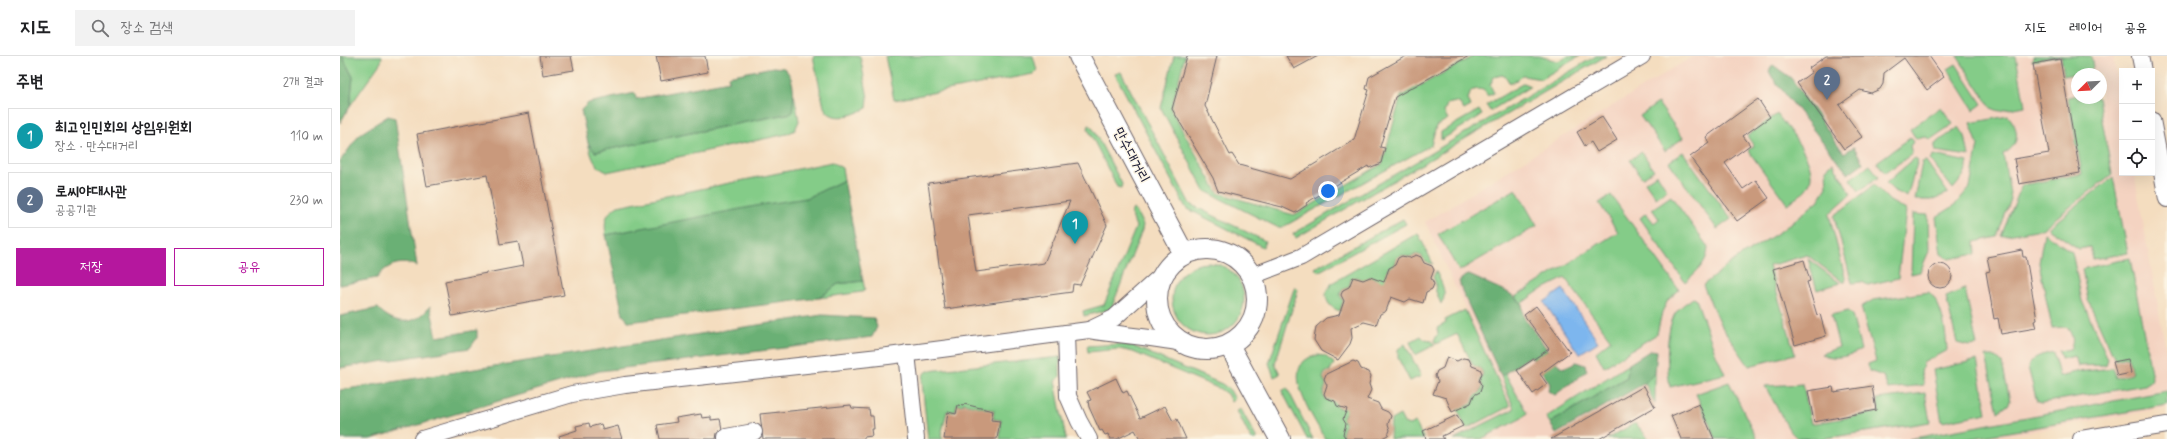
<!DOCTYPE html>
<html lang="ko">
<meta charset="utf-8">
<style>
body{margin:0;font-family:Mynerve,"Poor Story",sans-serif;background:#f2f2f2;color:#202124}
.controls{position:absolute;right:12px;top:12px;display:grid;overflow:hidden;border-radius:0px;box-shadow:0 4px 16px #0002}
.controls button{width:36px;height:36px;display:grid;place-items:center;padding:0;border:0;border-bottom:1px solid #e0e0e0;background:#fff;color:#202124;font:20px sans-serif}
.compass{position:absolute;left:1731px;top:12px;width:36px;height:36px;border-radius:50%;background:#fff;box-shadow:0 4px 16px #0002;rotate:246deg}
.you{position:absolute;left:988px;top:135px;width:14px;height:14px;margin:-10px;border:3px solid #fff;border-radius:50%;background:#1a73e8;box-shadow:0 0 0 6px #1a73e833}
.badge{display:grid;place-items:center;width:26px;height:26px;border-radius:50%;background:#b5179e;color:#fff;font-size:13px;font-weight:700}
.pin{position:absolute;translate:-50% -33px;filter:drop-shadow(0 1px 2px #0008)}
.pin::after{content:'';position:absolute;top:21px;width:14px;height:12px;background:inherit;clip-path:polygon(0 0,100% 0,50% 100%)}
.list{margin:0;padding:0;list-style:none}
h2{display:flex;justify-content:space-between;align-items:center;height:52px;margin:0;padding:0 16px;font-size:17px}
h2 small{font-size:13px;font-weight:400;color:#757577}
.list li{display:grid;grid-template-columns:26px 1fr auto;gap:12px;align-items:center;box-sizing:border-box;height:56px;margin:0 8px 8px;padding:0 8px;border:1px solid #e0e0e0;border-radius:0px}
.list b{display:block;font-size:15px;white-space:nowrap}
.list p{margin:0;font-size:13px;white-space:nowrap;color:#757577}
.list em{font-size:13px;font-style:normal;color:#757577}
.actions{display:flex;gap:8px;padding:12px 16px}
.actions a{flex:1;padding:9px 0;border:1px solid #b5179e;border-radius:0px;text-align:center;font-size:14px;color:#b5179e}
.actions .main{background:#b5179e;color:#fff}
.icon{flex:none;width:22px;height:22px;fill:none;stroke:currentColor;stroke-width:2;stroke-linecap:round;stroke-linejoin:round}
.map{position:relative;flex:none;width:1827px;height:383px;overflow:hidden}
header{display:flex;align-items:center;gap:24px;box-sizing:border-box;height:56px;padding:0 20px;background:#fff;border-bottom:1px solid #e0e0e0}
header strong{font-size:19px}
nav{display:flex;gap:22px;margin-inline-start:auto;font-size:14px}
.search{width:280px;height:36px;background:#f2f2f2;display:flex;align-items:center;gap:10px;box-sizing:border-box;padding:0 14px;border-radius:0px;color:#757577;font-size:15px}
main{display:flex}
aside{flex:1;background:#fff}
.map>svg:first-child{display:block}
</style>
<header>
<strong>지도</strong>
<div class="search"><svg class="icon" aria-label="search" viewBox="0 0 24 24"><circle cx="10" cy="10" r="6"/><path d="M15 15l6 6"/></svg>장소 검색</div>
<nav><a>지도</a><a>레이어</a><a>공유</a></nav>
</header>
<main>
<aside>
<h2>주변<small>2개 결과</small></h2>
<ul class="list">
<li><span class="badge" style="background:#0f9aa8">1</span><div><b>최고인민회의 상임위원회</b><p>장소 · 만수대거리</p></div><em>110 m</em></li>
<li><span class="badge" style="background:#5c6f8a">2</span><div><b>로씨야대사관</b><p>공공기관</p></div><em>230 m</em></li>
</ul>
<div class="actions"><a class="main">저장</a><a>공유</a></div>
</aside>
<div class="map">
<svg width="1827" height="383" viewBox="0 0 1827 383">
<rect width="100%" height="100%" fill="#fcf5e5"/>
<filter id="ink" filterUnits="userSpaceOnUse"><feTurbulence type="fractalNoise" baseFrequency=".025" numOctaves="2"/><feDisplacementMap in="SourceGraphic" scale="8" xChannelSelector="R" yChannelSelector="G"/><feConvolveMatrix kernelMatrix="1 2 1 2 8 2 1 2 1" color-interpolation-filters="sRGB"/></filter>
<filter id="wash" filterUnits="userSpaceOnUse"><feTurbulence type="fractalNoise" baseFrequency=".012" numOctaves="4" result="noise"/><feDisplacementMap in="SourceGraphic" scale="16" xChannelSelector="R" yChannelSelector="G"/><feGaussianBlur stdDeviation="0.9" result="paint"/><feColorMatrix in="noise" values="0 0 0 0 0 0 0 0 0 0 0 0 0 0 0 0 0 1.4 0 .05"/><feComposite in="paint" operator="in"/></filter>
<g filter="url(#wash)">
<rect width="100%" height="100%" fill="#f4ddbf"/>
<path fill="#f4d3c1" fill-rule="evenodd" d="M1353,0H1773L1782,50V117H1794L1827,300V352L1647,383H1108L1171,351L1085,166ZM1737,18H1761V42H1737Z"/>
<g fill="#84cc88" stroke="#537762">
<path d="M2,0H42L41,6L10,50L13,21Z"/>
<path d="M473,0H520L528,42L527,52C513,59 492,68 484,51Z"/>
<path d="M545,0H693L697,14L693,18L554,44Z"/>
<path d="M834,0H845L831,54L878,137L954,159L1042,108L1061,40L1134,0H1199L1218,5L1227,0H1240L1201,23L1183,20L1170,28L1166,21L1162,19L1154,21L1150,29L1154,37L1147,40C1145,32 1138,32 1131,35L1128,43L1131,50L1124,54L1120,48L1116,46L1107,48L1104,56L1108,63L1096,70L1091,89L943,171H937L865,135L821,52Z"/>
<path d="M1256,0H1266L956,182L953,178Z"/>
<path d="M1617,0H1676L1685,50L1659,55L1651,52Z"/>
<path d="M1693,0H1751L1753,11L1750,15L1724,20L1721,0L1692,5Z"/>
<path d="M1616,8L1642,48L1634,54L1608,13Z"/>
<path d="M781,16L850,148L925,185L923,191L846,152L775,18Z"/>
<path d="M1184,27L1191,30L1150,55L1146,49Z"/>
<path d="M454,38L459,65L455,74L447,78L267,116C253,110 252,101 248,87L255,96L452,57Z"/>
<path d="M1737,39V42H1758L1772,118L1702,173L1661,180L1682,129L1742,118L1728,41Z"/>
<path d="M1318,47L1343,82L1325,95L1300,60Z"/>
<path d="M1601,51L1613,68L1591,83L1585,81L1576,83L1570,73Z"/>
<path d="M1139,54L1142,59L1101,84V76Z"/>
<path d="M1437,58C1449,75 1481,110 1468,130C1463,138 1455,143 1447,148L1408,94L1414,90L1407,80Z"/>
<path d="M1668,60C1680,73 1680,90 1663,98L1671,143L1657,181L1635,186L1636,198L1609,203L1601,198L1596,161L1614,150L1630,131L1638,89L1630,67Z"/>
<path d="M749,69L752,71L782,128L781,132L777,131L748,73Z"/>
<path d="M1619,71L1625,80L1629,100L1595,95V88Z"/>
<path d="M1570,82L1573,86L1570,90L1572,98L1545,117L1537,106Z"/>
<path d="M1302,96L1314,114L1302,122L1290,104Z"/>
<path d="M1343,96L1391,163L1377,173L1329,106Z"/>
<path d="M1593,99L1628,106L1624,120L1613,133L1590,103Z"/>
<path d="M1575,102L1578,104L1567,141L1553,134L1546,127Z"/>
<path d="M1586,105L1608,137L1592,144H1575L1582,106Z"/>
<path d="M492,106L502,112L504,124L467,142L266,179C264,165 265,158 278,150Z"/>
<path d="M1493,107L1511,138L1489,158L1506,225L1503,226L1467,199L1429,210L1455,298L1409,310L1380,268L1363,229L1396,203L1441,175L1478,145L1487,131L1486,113Z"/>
<path d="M1530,109L1539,121L1519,135L1510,123Z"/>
<path d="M1317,118L1327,134L1316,142L1305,126Z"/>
<path d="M1773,121L1788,197L1753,203L1750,191L1739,193L1708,172Z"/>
<path d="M1534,129L1550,145L1566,154L1558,222L1528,229L1522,226L1512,227L1494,160Z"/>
<path d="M1176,133L1197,170L1119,215L1098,178Z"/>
<path d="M1271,139L1339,234L1328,244L1322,256L1317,278L1264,311L1256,296L1271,284L1225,222L1199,235L1182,247L1175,241L1278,176L1259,147Z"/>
<path d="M1331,140L1368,191C1368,207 1356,216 1345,226L1300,162L1306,157L1314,167L1319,163L1312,153Z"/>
<path d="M793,153L796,155L803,169L802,174L771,253L744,260L743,255L764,249L796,171L791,157Z"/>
<path d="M1573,158L1588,159L1589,195L1580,216L1571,218Z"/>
<path d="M1063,163L1066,168L978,216L975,212Z"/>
<path d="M1078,177L1093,208L1085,206L1082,200L1076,198L1069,201L1062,199L1057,201L1055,208L1048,212L1046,217L1049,223L1046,231L1038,229L1035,222L1030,221L1023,224L1016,221L1011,223L1009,231L1002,234L1000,239L1003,245L1000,255C990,252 986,246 986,237L992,227Z"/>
<path d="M1704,177L1732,196L1742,245L1768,303L1766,309L1738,310L1735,300L1721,303L1719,295L1730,293C1735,286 1732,276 1726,271L1712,272L1699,207Z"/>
<path d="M1790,202L1812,322L1811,325L1805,329L1701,347L1697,346L1688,311C1691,300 1703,299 1713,296L1719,320L1736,316L1773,312L1776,322L1792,318L1788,301L1775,304L1748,244L1742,213Z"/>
<path d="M1468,203L1500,227L1477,234Z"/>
<circle cx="868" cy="243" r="36"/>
<path d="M1096,215C1100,225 1109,237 1101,248L1095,233L1096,228L1093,221Z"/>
<path d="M523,225L525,234L522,236L479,242L498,228Z"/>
<path d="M955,230L958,234L935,308L940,318L934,321L929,307Z"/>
<path d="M1625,233L1637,289L1629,290L1617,287L1606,241Z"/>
<path d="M1589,236C1603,249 1606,276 1607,294L1583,307L1581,316L1584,329L1548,333L1543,320L1529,315L1528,308L1536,305L1521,251L1533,244Z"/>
<path d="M1353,242L1356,243L1375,296L1385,318L1330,331C1327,311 1325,281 1333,262C1336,253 1346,247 1353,242Z"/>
<path d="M1125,254L1170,350L1126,373L1118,354L1132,348L1135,340L1140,337L1143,330L1140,325L1143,317L1140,312L1133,309L1117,278L1096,288L1094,284L1098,278L1097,272L1106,267L1105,264Z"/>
<path d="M1508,255L1512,259L1521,294C1507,301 1496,304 1481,298L1499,291L1491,259Z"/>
<path d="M1081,280L1085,284L1092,285L1095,289L1075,299L1070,286Z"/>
<path d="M780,288L795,291L882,328L890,334L895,343L891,346L887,338L880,333L793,296L779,293L748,296L747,290Z"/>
<path d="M1065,288L1081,320L1070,325L1058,302V293Z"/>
<path d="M978,299L985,300L994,307L991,314L985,317L983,322L986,329L983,338L985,343L994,346L997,351L1002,353L1008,350L1011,354L1005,357L1003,362L1005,369L1002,378L1005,383H985C974,362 935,307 978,299Z"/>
<path d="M1646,300H1654L1662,307L1670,345L1668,349L1658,356Z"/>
<path d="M720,301V321L715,325L726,383H660L661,364L653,363L654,354L623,347V349L617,348L615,356L607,355L601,380L603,383H588L582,326L583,319L588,315Z"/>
<path d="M1637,304L1647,357L1602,366L1593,314Z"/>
<path d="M1289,308L1287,321L1210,367L1206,361Z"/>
<path d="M1165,317L1187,357L1182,362L1141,383H1114L1174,353L1161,320Z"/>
<path d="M1315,317V348L1305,327Z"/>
<path d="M1389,326L1417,383H1376L1356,338Z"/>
<path d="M1463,328L1471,368L1539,356L1537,343L1585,337L1590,366L1480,383L1457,382L1450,375L1425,330Z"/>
<path d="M947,332L973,383H967L942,335Z"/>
<path d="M1827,335V349L1627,383H1569Z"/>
<path d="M901,353L917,383H911L897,355Z"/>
<path d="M1060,359L1064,367L1069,369L1075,366L1084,383H1050L1051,364Z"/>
<path d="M1293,368H1296L1309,383H1267Z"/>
</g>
<g fill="#6bb074" stroke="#466958">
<path d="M0,0H2L13,21L10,50L0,67Z"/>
<path d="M1433,9L1451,22L1504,97L1514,91L1523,107L1508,118L1432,21L1429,15Z"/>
<path d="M433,11L444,12C456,23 454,42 452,57L255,96L248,87L241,54L248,47L295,37L296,43L389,25L388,20Z"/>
<path d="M48,60L55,62L77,210C61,204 47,208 37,222L0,229V105L20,78Z"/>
<path d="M504,124L523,225L498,228L479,242L289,266L283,259L266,179L426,148L467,142Z"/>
<path d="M1129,219L1169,237L1182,247L1183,260L1217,307L1223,312L1236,306L1245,309L1247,315L1215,339L1208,335L1210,328L1191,300L1161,320L1122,235L1119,225L1125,220Z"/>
<path d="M90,250L97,281L137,274V282L130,292L0,312V260L38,252C54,270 77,270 90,250Z"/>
<path d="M482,259L534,262L537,271L532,281L260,315L31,383H0V334Z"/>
<path d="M1311,294L1317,295L1315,317L1305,327L1216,378L1210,367L1287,321L1289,308Z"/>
</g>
<path fill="#7db6ee" stroke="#506c94" d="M1223,233L1258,286L1239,298L1204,246Z"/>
<g id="blocks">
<g fill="#c9997c" fill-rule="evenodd">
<path d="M200,0H231L234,14L203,19Z"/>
<path d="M316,0H365L368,16L321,25Z"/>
<path d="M847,0H877L865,50L890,99L892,98L899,109L950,123L1014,84L1029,34L1026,33L1029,21L1066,0H1129L1055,41L1040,91L1045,92L1041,107L1029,112L1028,110L966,147L967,149L955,157L942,151L878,135L873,122L832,53Z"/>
<path d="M946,0H978L954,13Z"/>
<path d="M1486,0H1589L1604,21L1587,34L1564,2L1544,17L1543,28L1540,33L1531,37L1520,34L1499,49L1522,81L1504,93L1457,27L1472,16L1469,12Z"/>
<path d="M1720,3L1740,117L1679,128L1674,103L1709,97L1693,8Z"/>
<path d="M1418,43L1430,61L1403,80L1410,89L1385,107L1403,133L1416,124L1429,142L1397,165L1350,101L1369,87L1366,81Z"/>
<path d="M189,57L224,239L112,260L105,225L183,210L178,185L160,188L147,119L87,130L77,78Z"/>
<path d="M1262,61L1277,84L1257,96L1251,86L1245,90L1237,76Z"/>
<path d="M738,107L767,169L740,229L733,228L732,236L605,253L588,127ZM730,145L704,207L636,216L628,159Z"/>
<path d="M1682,194L1683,201H1686L1697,264L1694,265L1696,272L1661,278L1658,262L1654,263L1646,216L1650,215L1647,201Z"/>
<path d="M1076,199L1081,201L1084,207L1092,210L1094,214L1091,222L1094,228L1092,233L1086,236L1083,247L1070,243L1065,246L1051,241L1046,255L1040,258L1036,269L1024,266L1011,272L1012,282L1010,288L998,304L981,295L974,284L976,271L986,262L999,259L1004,245L1001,239L1003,234L1009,231L1013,221L1023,224L1030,221L1044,226L1049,212L1055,209L1058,202L1062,200L1069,202Z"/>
<path d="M1464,204L1470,225L1467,226L1477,259L1480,258L1486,280L1455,289L1433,213Z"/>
<circle cx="1600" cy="220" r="12"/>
<path d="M1196,250L1230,296L1200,318L1207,328L1193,338L1177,314L1209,293L1184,259Z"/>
<path d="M1107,301L1117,305L1123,302L1129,303L1132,310L1140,313L1142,317L1139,325L1142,330L1140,336L1134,339L1131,347L1112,356L1106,342L1093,338L1098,325L1095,320L1097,315L1103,312Z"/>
<path d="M1788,303L1791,317L1777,320L1773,306Z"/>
<path d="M1013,305L1018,307L1021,313L1029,316L1031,320L1029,328L1031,334L1027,343L1038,347L1041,353L1048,356L1051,360L1048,368L1050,374L1048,379L1040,383H1006L1003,378L1006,368L1003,363L1007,353L997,350L995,345L986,342L984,338L987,329L984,323L986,318Z"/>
<path d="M776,322L783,337L787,335L800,362L825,350L833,365L837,363L846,383H800L795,374L777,383H770L768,378L765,379L762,374L760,375L749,351L748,345L751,344L747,336Z"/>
<path d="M1304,330L1315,351L1259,383H1211Z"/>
<path d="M1532,330L1536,354L1474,366L1468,335L1493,331L1494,336Z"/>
<path d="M624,348L653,355L651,364L660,365L657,383H604L608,356L616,358L618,349L623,350Z"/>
<path d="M1359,348L1374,383H1341L1331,360Z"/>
<path d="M511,349L512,352L529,353L530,360H533L534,373H531L532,380L524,381V383H423L420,358Z"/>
<path d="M361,358L362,362L371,361V364L380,363L382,373L377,377L376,383H320L317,369L337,366L336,362Z"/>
<path d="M1117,359L1123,370L1102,380L1104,383H1086L1083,375Z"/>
<path d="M249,367L250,371L261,368L263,374L278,370L282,383H220L219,380L237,374L236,370Z"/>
</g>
</g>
</g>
<g filter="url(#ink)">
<use href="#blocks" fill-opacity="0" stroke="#6c6369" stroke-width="1"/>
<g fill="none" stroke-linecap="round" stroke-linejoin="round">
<g stroke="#6c6369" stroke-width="18">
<g id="minor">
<path d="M1800,0L1803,15"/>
<path d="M1812,64L1827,143"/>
<path d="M912,220L961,201L1302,0"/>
<path d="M749,274L774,262L823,218"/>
<path d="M726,277L728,340L739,365L749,383"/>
<path d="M567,297L576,383"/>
<path d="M82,383L232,338L285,329L548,300L749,274C780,279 811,281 842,287"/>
<path d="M386,383V381L414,376"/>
<path d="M1741,383L1827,369"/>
</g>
</g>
<g stroke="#6c6369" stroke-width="22">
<g id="major">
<path d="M739,0L844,198"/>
<circle cx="867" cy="243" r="50"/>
<path d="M889,289L940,383"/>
</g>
</g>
<use href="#minor" stroke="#fff" stroke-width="16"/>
<use href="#major" stroke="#fff" stroke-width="20"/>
</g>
</g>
<g text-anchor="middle" stroke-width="3" stroke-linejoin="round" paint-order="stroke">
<g font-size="15" fill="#22223b" stroke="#fcf5e5">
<text transform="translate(792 99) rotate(62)" y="5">만수대거리</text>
</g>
</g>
</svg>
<div class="controls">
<button>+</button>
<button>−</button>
<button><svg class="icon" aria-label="locate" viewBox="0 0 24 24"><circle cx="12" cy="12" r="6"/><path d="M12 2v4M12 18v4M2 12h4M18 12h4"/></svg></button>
</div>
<svg class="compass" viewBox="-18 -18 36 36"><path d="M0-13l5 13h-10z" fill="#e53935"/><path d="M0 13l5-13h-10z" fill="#757577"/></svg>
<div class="you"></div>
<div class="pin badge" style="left:735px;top:188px;background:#0f9aa8">1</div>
<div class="pin badge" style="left:1487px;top:44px;background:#5c6f8a">2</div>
</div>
</main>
